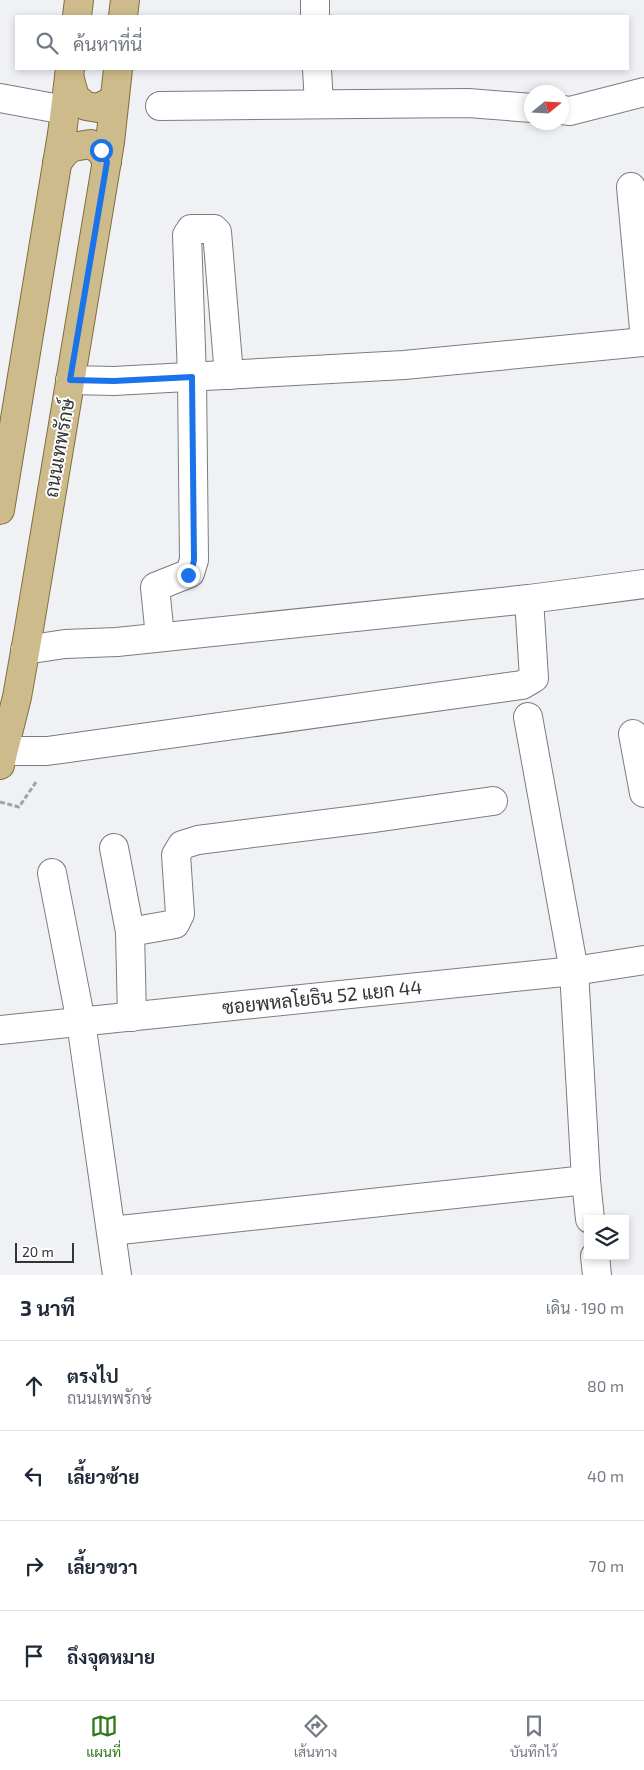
<!DOCTYPE html>
<html lang="th">
<meta charset="utf-8">
<style>
body{margin:0;font-family:"Exo 2",Sarabun,sans-serif;background:#f2f2f3;color:#1f2937}
.controls{position:absolute;right:15px;bottom:15px;display:grid;overflow:hidden;border-radius:0px;box-shadow:0 2px 8px #0003}
.controls button{width:45px;height:45px;display:grid;place-items:center;padding:0;border:0;border-bottom:1px solid #e0e1e3;background:#fff;color:#1f2937;font:25px sans-serif}
.compass{position:absolute;left:524px;top:85px;width:45px;height:45px;border-radius:50%;background:#fff;box-shadow:0 2px 8px #0003;rotate:72deg}
.scale{position:absolute;left:15px;bottom:12px;width:59px;box-sizing:border-box;padding-left:5px;border:2px solid #333435;border-top:0;font-size:14px;line-height:18px;white-space:nowrap;color:#333435;-webkit-text-stroke:4px #fefefe;paint-order:stroke}
.stop{position:absolute;width:15px;height:15px;margin:-11px;border:4px solid #1a73e8;border-radius:50%;background:#fff}
.stop.end{background:#1a73e8;border-color:#fff;box-shadow:0 1px 5px #0008}
.list{margin:0;padding:0;list-style:none}
h2{display:flex;justify-content:space-between;align-items:center;height:65px;margin:0;padding:0 20px;font-size:21px}
h2 small{font-size:16px;font-weight:400;color:#747a83}
.list li{display:grid;grid-template-columns:32px 1fr auto;gap:15px;align-items:center;box-sizing:border-box;height:90px;padding:0 20px;border-top:1px solid #e0e1e3}
.list b{display:block;font-size:19px;white-space:nowrap}
.list p{margin:0;font-size:16px;white-space:nowrap;color:#747a83}
.list em{font-size:16px;font-style:normal;color:#747a83}
.icon{flex:none;width:28px;height:28px;fill:none;stroke:currentColor;stroke-width:2;stroke-linecap:round;stroke-linejoin:round}
.map{position:relative;flex:none;width:644px;height:1275px;overflow:hidden}
.search{position:absolute;background:#fff;box-shadow:0 2px 8px #0003;left:15px;right:15px;top:15px;height:55px;display:flex;align-items:center;gap:12px;box-sizing:border-box;padding:0 18px;border-radius:0px;color:#747a83;font-size:19px}
.sheet{height:425px;background:#fff}
nav{display:flex;justify-content:space-around;align-items:center;box-sizing:border-box;height:70px;border-top:1px solid #e0e1e3;background:#fff;font-size:14px;color:#747a83}
nav a{display:grid;justify-items:center;gap:2px}
nav .on{color:#30771a}
.map>svg:first-child{display:block}
</style>
<div class="map">
<svg width="644" height="1275" viewBox="0 0 644 1275">
<rect width="100%" height="100%" fill="#eff1f5"/>
<g fill="none" stroke-linecap="round" stroke-linejoin="round">
<g stroke="#7a7c7f" stroke-width="30">
<g id="minor">
<path d="M315,0V16"/>
<path d="M317,69L319,104"/>
<path d="M0,98L65,110"/>
<path d="M160,106L468,103L532,108"/>
<path d="M562,110L570,111L644,92"/>
<path d="M631,187L644,329"/>
<path d="M70,380L114,381L404,365L644,342"/>
<path d="M160,637L155,587L190,573L194,560L192,377L187,235L191,229H214L217,232L229,375"/>
<path d="M25,650L65,644L117,642L529,599L644,584"/>
<path d="M528,717L574,971L586,1180L590,1219"/>
<path d="M633,734L644,793"/>
<path d="M4,751H47L522,685L534,678L529,599"/>
<path d="M114,848L130,932"/>
<path d="M52,873L81,1022L117,1275"/>
<path d="M132,1017L130,932L175,924L180,914L176,855L182,845L198,840L373,818L493,801"/>
<path d="M0,1030L574,971L644,960"/>
<path d="M111,1231L586,1180"/>
<path d="M595,1256L597,1275"/>
</g>
</g>
<g stroke="#826e3b" stroke-width="30">
<g id="major">
<path d="M77,16L79,0"/>
<path d="M123,16L125,0"/>
<path d="M69,76L75,97L86,106L98,108L114,100"/>
<path d="M57,163C69,146 71,147 91,144L101,151L107,162"/>
<path d="M0,510L62,134L70,69"/>
<path d="M0,765L17,697L28,635L110,142L118,69"/>
</g>
</g>
<path stroke="#a2a3a6" stroke-width="3" stroke-dasharray="5 2.5" stroke-linecap="butt" d="M0,802L19,807L36,782"/>
<use href="#minor" stroke="#fff" stroke-width="28"/>
<use href="#major" stroke="#cebb8b" stroke-width="28"/>
</g>
<g fill="none" stroke-linecap="round" stroke-linejoin="round">
<path stroke="#1a73e8" stroke-width="6" d="M101,150L107,162L70,380L114,381L192,377L194,560L192,570L188,575"/>
</g>
<g text-anchor="middle" stroke-width="4" stroke-linejoin="round" paint-order="stroke">
<g font-size="19" fill="#333435" stroke="#fefefe">
<text transform="translate(59 448) rotate(-80)" y="7">ถนนเทพรักษ์</text>
<text transform="translate(322 997) rotate(-6)" y="7">ซอยพหลโยธิน 52 แยก 44</text>
</g>
</g>
</svg>
<div class="controls">
<button><svg class="icon" aria-label="layers" viewBox="0 0 24 24"><path d="M12 4l9 5-9 5-9-5zM3 14l9 5 9-5"/></svg></button>
</div>
<svg class="compass" viewBox="-18 -18 36 36"><path d="M0-13l5 13h-10z" fill="#e53935"/><path d="M0 13l5-13h-10z" fill="#747a83"/></svg>
<div class="scale">20 m</div>
<div class="stop" style="left:101px;top:150px"></div>
<div class="stop end" style="left:188px;top:575px"></div>
<div class="search"><svg class="icon" aria-label="search" viewBox="0 0 24 24"><circle cx="10" cy="10" r="6"/><path d="M15 15l6 6"/></svg>ค้นหาที่นี่</div>
</div>
<section class="sheet">
<h2>3 นาที<small>เดิน · 190 m</small></h2>
<ul class="list">
<li><svg class="icon" aria-label="ahead" viewBox="0 0 24 24"><path d="M12 20V5M6 11l6-6 6 6"/></svg><div><b>ตรงไป</b><p>ถนนเทพรักษ์</p></div><em>80 m</em></li>
<li><svg class="icon" aria-label="left" viewBox="0 0 24 24"><path d="M17 20v-9H6M10 6l-5 5 5 5"/></svg><div><b>เลี้ยวซ้าย</b></div><em>40 m</em></li>
<li><svg class="icon" aria-label="right" viewBox="0 0 24 24"><path d="M7 20v-9h11M14 6l5 5-5 5"/></svg><div><b>เลี้ยวขวา</b></div><em>70 m</em></li>
<li><svg class="icon" aria-label="arrive" viewBox="0 0 24 24"><path d="M6 21V4h12l-3 4 3 4H6"/></svg><div><b>ถึงจุดหมาย</b></div></li>
</ul>
</section>
<nav>
<a class="on"><svg class="icon" aria-label="map" viewBox="0 0 24 24"><path d="M3 6l6-2 6 2 6-2v14l-6 2-6-2-6 2zM9 4v14M15 6v14"/></svg>แผนที่</a>
<a><svg class="icon" aria-label="directions" viewBox="0 0 24 24"><path d="M12 3l9 9-9 9-9-9zM9 14v-3h6M13 9l2 2-2 2"/></svg>เส้นทาง</a>
<a><svg class="icon" aria-label="saved" viewBox="0 0 24 24"><path d="M7 4h10v16l-5-4-5 4z"/></svg>บันทึกไว้</a>
</nav>
